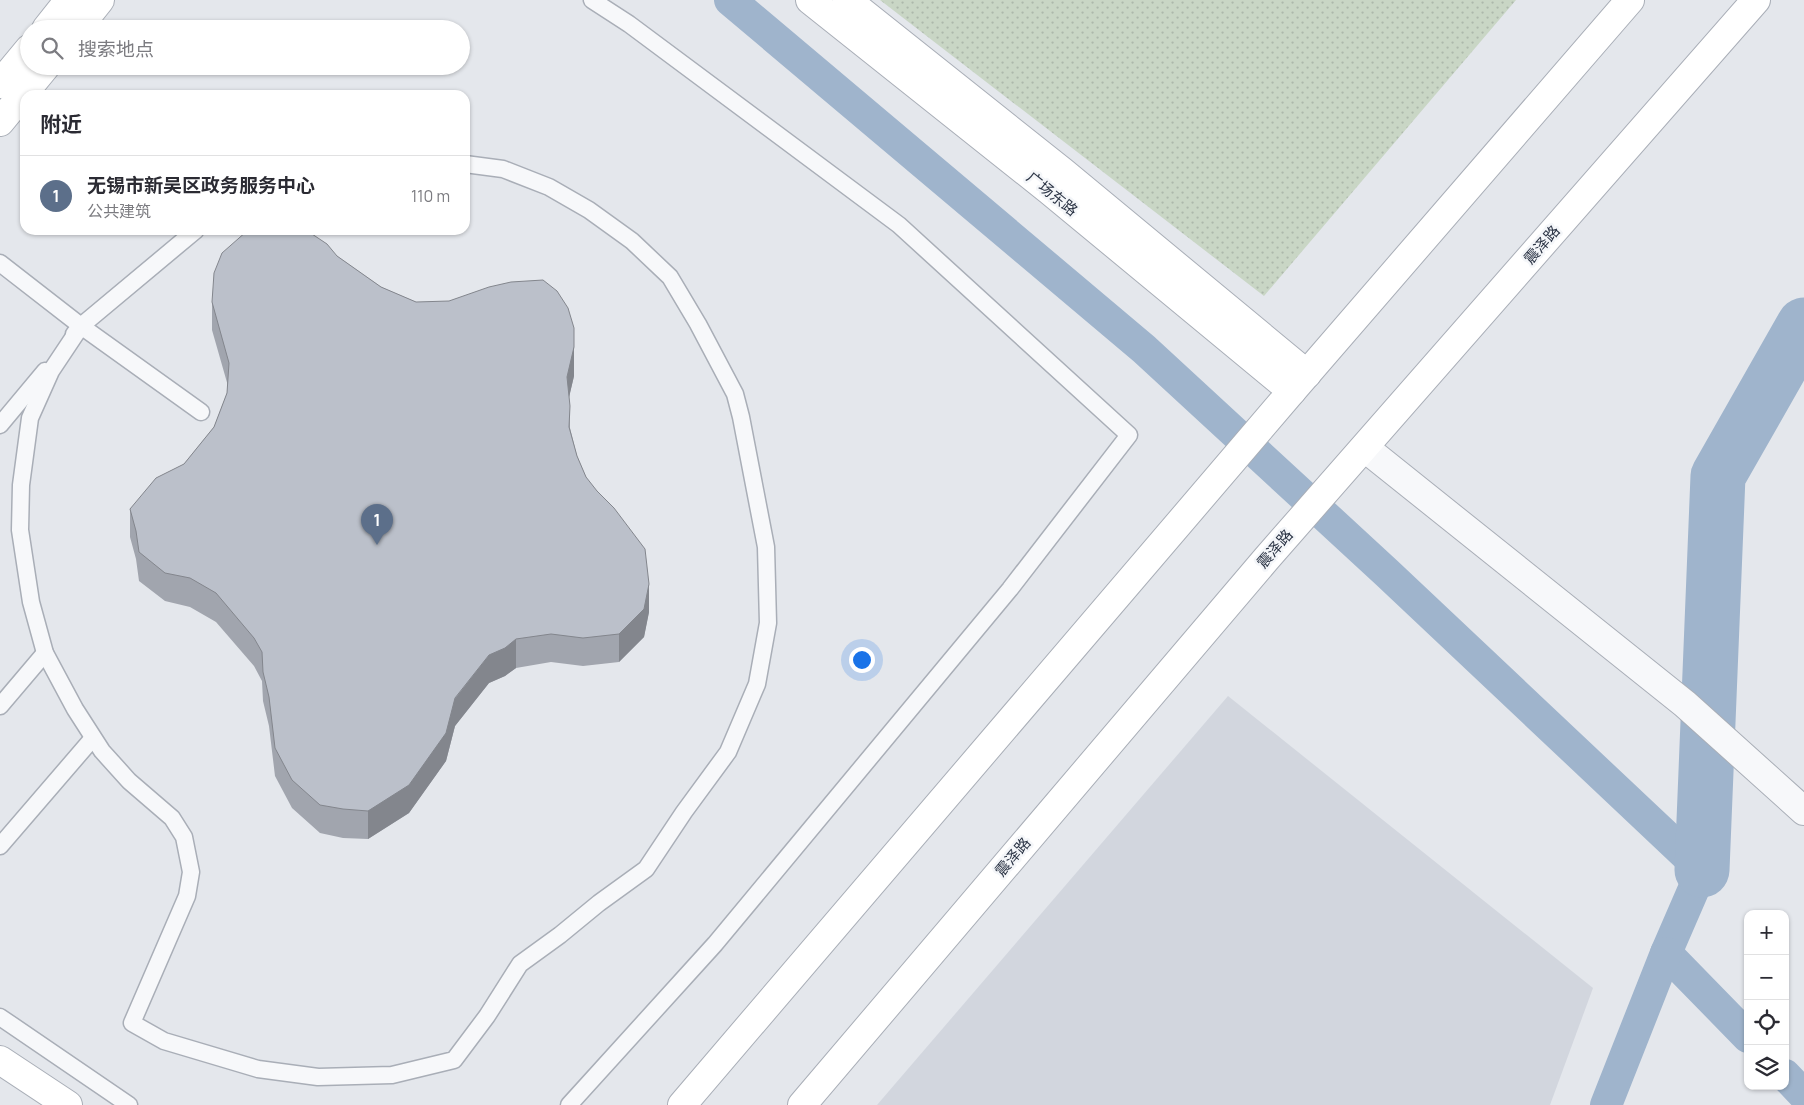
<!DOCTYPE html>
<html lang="zh">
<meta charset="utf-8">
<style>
body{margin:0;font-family:Manrope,"Noto Sans SC",sans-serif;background:#f7f7f7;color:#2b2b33}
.controls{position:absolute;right:15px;bottom:15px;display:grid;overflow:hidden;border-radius:10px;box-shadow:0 1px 4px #0004}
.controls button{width:45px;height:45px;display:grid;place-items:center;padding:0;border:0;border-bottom:1px solid #e1e1e2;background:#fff;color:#2b2b33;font:25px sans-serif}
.you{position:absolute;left:861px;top:659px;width:18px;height:18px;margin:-12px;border:4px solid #fff;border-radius:50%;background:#1a73e8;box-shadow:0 0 0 8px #1a73e833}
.badge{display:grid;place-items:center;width:32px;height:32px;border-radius:50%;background:#1a73e8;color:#fff;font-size:16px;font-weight:700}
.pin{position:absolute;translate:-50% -41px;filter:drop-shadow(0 1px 2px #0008)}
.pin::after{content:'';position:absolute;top:26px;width:18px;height:15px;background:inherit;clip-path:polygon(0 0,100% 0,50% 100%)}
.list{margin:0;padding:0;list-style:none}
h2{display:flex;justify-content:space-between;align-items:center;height:65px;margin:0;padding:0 20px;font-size:21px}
h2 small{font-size:16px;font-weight:400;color:#7c7c81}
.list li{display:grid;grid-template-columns:32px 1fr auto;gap:15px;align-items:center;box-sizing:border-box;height:80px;padding:0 20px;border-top:1px solid #e1e1e2}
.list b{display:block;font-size:19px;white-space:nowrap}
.list p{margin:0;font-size:16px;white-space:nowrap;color:#7c7c81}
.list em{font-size:16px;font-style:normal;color:#7c7c81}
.icon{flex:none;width:28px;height:28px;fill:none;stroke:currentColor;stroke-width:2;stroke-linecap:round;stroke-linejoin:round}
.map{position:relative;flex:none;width:1804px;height:1105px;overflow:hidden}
.search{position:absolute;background:#fff;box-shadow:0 1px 4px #0004;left:20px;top:20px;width:450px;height:55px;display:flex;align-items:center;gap:12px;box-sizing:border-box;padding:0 18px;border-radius:28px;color:#7c7c81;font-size:19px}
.panel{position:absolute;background:#fff;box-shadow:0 1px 4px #0004;left:20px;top:90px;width:450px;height:145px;border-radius:15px}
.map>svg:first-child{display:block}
</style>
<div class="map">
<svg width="1804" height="1105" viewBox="0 0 1804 1105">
<defs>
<pattern id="grass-dots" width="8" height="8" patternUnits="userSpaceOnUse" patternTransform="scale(1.25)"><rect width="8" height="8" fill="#c9d6c5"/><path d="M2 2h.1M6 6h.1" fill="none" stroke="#adb8ab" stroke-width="1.8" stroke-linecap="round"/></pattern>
</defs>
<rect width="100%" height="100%" fill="#e4e7ec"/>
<path fill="#d2d6de" d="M1228,696L1593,988L1550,1105H877Z"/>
<path fill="url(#grass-dots)" d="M880,0H1516L1264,296Z"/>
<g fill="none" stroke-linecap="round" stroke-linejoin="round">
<g stroke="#9fb4cc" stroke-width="32">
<path d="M730,0L1144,349L1387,573L1702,870L1666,953L1748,1037"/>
<path d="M1785,1075L1804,1095"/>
<path d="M1606,1105L1666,953"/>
</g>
<path stroke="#9fb4cc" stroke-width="55" d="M1702,870L1718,476L1804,325"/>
<g stroke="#a9aeb7" stroke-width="19">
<g id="lane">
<path d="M0,263L81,326L201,412"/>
<path d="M81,326L51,371L30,418L21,485L20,530L31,602L45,653L75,709L102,751L129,781L172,818L184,837L191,872L187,896L132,1023L164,1041L258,1069L318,1077L392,1075L454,1060L487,1016L520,964L560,935L599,903L646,869L684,812L728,752L757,684L768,623L766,547L741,417L735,394L698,324L670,277L632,241L589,210L549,187L503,169L465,164"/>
<path d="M74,334L81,326L196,230"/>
<path d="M0,425L45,371"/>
<path d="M0,706L45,653"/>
<path d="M0,846L93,738"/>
<path d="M0,1017L129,1105"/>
<path d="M569,1105L715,944L1010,589L1129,435L899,225L629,24L592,0"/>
</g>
</g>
<g stroke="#a9aeb7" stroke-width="30">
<path id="street" d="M1365,448L1685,704L1804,811"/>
</g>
<g stroke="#a9aeb7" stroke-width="30">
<g id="secondary">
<path d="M810,0L1050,191L1292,391"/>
<path d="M847,0L1063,172L1307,374"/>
<path d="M46,29L69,0"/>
<path d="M77,29L100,0"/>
<path d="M0,84L29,49"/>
<path d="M0,122L46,66"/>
<path d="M0,1060L68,1105"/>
<path d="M682,1105L1292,391L1630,0"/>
<path d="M802,1105L1267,558L1756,0"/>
</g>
</g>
<use href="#lane" stroke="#f7f8fa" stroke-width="16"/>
<use href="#street" stroke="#f7f8fa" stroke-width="28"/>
<use href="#secondary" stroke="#fff" stroke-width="28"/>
</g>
<path fill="#a1a5ae" d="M337,256L381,287L416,302L574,357V376L569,397L570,428L577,456L586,477L649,612L644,637L619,662L583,666L551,662L516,668L505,676L489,683L455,726L446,761L409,813L368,839L343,838L320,833L292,808L275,776L269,726L263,701L262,681L254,666L216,622L190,607L165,601L139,581L136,559L130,537V509L184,464L214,427L227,393L228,386L212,330V302Z"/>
<g fill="#83868d">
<path d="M574,328V376L567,406V377Z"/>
<path d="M649,584V612L644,637L619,662V634Z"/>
<path d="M516,639V668L505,676L489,683L455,726L446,761L409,813L368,839V811L489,655Z"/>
</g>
<path fill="#bbc0ca" stroke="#83868d" d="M257,230H294L312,234L327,244L337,256L381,287L416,302L449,301L489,287L511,282L543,280L557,291L568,308L574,328V347L567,377L570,406L569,427L577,456L586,477L597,491L614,508L645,549L649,584L644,609L619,634L583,638L551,634L516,639L505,648L489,655L455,698L446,733L409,785L368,811L343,809L320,805L292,780L275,748L269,697L263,672L262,652L254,638L216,593L190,578L165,573L139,552L136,531L130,509L156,478L184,464L214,427L227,393L229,363L212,302L214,273L222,253L247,231Z"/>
<g text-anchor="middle" stroke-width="5" stroke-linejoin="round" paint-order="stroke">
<g font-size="15" fill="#2b3445" stroke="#f4f6f9">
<text transform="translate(1052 194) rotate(39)" y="5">广场东路</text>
<text transform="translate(1542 245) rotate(-49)" y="5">震泽路</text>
<text transform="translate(1275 549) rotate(-49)" y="5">震泽路</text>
<text transform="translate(1013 857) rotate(-50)" y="5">震泽路</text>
</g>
</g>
</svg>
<div class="controls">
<button>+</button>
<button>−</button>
<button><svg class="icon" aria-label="locate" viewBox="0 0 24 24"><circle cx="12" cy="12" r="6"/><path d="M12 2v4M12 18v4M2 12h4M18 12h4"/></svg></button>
<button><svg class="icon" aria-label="layers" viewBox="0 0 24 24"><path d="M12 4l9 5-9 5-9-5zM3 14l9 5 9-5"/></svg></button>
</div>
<div class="you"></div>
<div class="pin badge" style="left:377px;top:545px;background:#5c6f8a">1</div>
<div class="search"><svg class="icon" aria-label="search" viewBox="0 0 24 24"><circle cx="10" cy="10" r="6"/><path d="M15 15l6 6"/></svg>搜索地点</div>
<section class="panel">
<h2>附近<small></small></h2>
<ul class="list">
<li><span class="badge" style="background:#5c6f8a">1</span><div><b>无锡市新吴区政务服务中心</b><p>公共建筑</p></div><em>110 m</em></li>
</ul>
</section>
</div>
